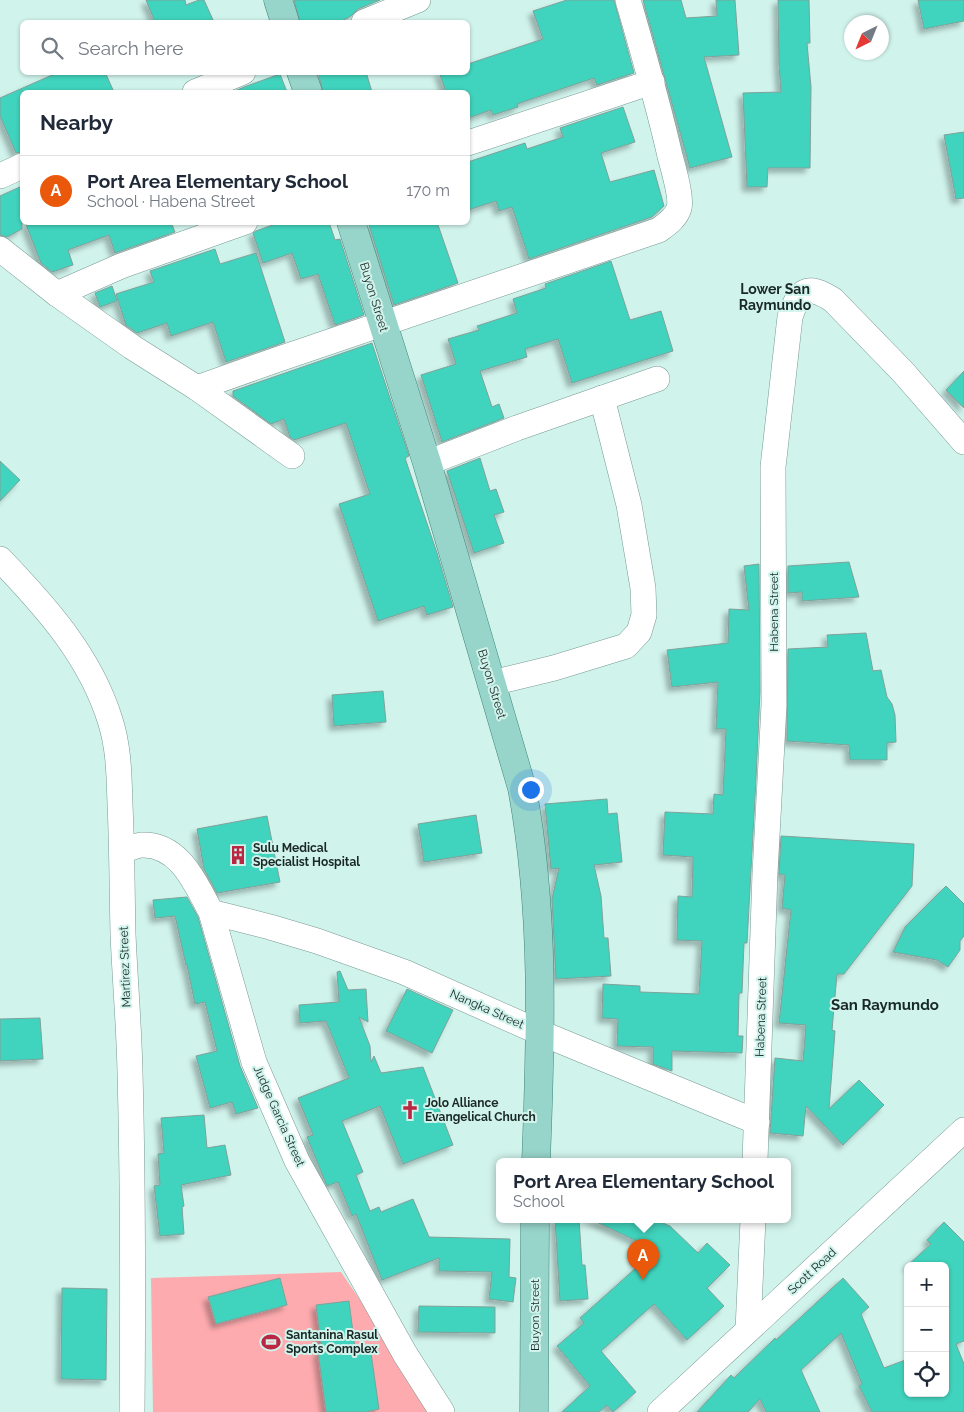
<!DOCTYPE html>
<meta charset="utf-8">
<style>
body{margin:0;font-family:Raleway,sans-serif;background:#f2f2f3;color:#1f2937}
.controls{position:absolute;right:15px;bottom:15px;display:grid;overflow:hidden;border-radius:8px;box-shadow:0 1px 4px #0004}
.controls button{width:45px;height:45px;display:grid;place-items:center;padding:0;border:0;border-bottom:1px solid #e0e1e3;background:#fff;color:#1f2937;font:25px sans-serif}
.compass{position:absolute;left:844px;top:15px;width:45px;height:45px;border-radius:50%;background:#fff;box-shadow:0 1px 4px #0004;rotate:223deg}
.you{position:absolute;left:530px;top:789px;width:18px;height:18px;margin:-12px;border:4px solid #fff;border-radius:50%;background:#1a73e8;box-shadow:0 0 0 8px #1a73e833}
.badge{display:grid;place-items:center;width:32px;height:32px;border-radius:50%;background:#ea580c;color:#fff;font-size:16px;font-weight:700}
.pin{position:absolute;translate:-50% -41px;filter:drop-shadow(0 1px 2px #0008)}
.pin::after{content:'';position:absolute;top:26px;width:18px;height:15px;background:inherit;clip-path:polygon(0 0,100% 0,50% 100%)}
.popup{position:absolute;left:496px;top:1158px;width:295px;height:65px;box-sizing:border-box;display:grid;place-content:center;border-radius:8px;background:#fff;filter:drop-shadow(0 1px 4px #0005);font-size:16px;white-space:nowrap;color:#747a83}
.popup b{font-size:19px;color:#1f2937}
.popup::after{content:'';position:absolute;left:50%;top:100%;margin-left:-10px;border:10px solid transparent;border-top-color:#fff}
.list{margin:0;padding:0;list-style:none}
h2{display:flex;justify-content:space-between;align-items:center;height:65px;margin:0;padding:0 20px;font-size:21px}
h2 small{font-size:16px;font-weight:400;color:#747a83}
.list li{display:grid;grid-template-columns:32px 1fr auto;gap:15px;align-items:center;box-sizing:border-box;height:70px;padding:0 20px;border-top:1px solid #e0e1e3}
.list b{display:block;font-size:19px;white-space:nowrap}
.list p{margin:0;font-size:16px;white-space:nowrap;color:#747a83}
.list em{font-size:16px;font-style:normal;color:#747a83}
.icon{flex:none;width:28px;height:28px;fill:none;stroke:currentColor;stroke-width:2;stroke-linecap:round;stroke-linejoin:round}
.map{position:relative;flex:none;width:964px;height:1412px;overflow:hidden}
.search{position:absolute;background:#fff;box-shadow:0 1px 4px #0004;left:20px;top:20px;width:450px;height:55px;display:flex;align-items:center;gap:12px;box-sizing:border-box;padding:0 18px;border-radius:8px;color:#747a83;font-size:19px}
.panel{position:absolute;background:#fff;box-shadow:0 1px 4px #0004;left:20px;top:90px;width:450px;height:135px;border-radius:8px}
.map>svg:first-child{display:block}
</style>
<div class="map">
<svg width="964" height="1412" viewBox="0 0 964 1412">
<defs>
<filter id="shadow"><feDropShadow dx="-4.5" dy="4.5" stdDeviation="2.5" flood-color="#0004"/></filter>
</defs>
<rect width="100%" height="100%" fill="#d0f3ec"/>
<path fill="#feabaf" d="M341,1272L436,1412H153L151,1278Z"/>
<g fill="#40d3bd" stroke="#80a19a" filter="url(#shadow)">
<path d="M146,0H185L186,5L199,0H204L214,22H155Z"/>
<path d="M294,0H380L358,9L351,16L340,22H300Z"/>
<path d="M567,0H614L634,73L597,85L594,78L517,104L518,107L493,115L491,110L468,118V92H446L439,72H468V64L543,39L533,11Z"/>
<path d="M643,0H681L686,18L717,16L716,0H735L739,55L704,57L732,157L690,168Z"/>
<path d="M778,0H809L810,43H807L811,87L810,168H768L767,187H747L743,93L781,92L779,64Z"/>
<path d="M918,0H964V21L924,29Z"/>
<path d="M59,72H105L114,92H22V152L16,153L0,116V98Z"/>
<path d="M318,72H366L372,92H323Z"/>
<path d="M280,74L287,92H235V91L244,87Z"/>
<path d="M623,107L635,142L601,153L610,182L654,170L664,206L652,217L529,259L512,207L499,211L496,201L468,210V162L525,143L527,149L563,137L560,128Z"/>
<path d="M964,132V198L956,199L944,135Z"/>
<path d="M22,186V229L7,237L0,235V196Z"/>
<path d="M25,222H171L175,232L115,253L109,235L68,250L73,265L52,272L41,263Z"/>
<path d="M281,222H329L335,240L340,239L364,315L335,325L318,274L301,279L292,253L263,263L253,233L256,231Z"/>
<path d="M368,222H437L458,283L394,305Z"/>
<path d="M215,249L220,264L256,253L285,342L226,362L213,322L171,336L167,323L137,333L126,325L116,294L154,282L150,271Z"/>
<path d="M611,261L630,320L661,311L673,351L572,383L558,339L525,349L527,357L480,371L492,407L499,404L504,418L442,442L421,375L456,364L448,339L479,330L477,326L517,313L513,299L546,288L545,284Z"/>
<path d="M112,286L117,301L100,307L95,293Z"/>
<path d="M372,343L409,456L405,458L437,553L453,607L427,615L424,606L378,621L339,504L370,494L346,423L294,440L290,437L284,419L271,424L233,396V391Z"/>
<path d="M964,371V408L946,390Z"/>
<path d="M480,458L490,491L496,489L504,512L494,515L504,543L474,553L447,471Z"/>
<path d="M0,461L20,480L0,501Z"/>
<path d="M849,562L859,597L802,601V592L788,593V566Z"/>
<path d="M759,564L760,691L756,779L747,943H744L742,993H739L738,1036H743L742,1053L672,1051V1071L653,1064V1047L617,1046L618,1019L602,1018L603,984L640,986V992L699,994L702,941L677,940L678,896L692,897L693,857L663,855L665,812L713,814L714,794L723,795L726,729H716L718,682L672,687L667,650L728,643L729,609L749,610L744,566Z"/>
<path d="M866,633L873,671L881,670L887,697L892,704L895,715L896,742L887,743V760H850L849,745L787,741L788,649L828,647L827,635Z"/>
<path d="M383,691L386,722L334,726L332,695Z"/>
<path d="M607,799L608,814L617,813L622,862L594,865L601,896L604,938H608L611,976L556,979L552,899L559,868L551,869L545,804Z"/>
<path d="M476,815L482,853L424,862L418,824Z"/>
<path d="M267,816L280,882L217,893L204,869L197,829Z"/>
<path d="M781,836L914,844L912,886L844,974H837L832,1030L835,1031L829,1109L859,1080L884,1105L843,1145L806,1106L803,1136L770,1133L775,1058L803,1061L806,1025L779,1023L791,910L782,908L785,875L779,874Z"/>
<path d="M946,886L964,904V936L960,941V950L948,967L937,960L893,952L905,927Z"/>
<path d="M187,897L198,917L240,1066L258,1108L236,1114L232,1102L210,1108L196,1056L217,1051L205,1002L195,1004L187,965H186L175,916L155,918L153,900Z"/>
<path d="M340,971L348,990L366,989L368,1022L359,1017L370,1046L371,1062L374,1056L381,1073L423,1067L453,1145L403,1164L380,1106L342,1121L363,1172L356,1175L370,1211L379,1207L381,1212L413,1199L429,1237L510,1239L509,1277L516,1278L513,1302L489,1299L492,1272L439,1271V1258L382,1280L356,1214L352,1216L338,1182L327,1186L307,1137L313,1135L298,1098L349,1078L326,1021L300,1023L299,1005L339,1002L337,972Z"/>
<path d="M407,989L453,1010L432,1053L386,1031Z"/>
<path d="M40,1018L43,1059L0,1061V1019Z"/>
<path d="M204,1115L207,1148L225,1145L231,1175L181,1185L184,1206L182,1207L184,1234L160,1236L154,1186L160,1185L158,1154L164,1153L161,1118Z"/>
<path d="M555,1219H579L582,1265H585L588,1299L560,1301Z"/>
<path d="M590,1219H653L670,1226L698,1253L707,1243L730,1265L707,1288L724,1306L687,1340L654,1304L601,1351L636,1392L613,1412L607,1405L599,1412H562L590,1386L557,1346L584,1323L580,1318L656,1250Z"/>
<path d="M944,1222L964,1242V1341L956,1344L964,1364V1412H872L859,1386L862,1384L841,1333L801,1370L820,1412H766L760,1399L748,1412H697L731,1375L734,1378L775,1338L776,1340L843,1278L869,1307L861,1314L884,1368L908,1359V1393H945V1266H907L931,1244L927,1240Z"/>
<path d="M280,1278L287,1305L216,1324L208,1297Z"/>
<path d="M62,1288L107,1289L106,1380L61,1379Z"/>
<path d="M349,1301L355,1348L370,1346L379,1409L366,1412H326L318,1352H322L316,1305Z"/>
<path d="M419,1306L495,1307V1333L418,1332Z"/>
</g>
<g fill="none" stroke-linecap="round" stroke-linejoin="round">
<g stroke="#789a93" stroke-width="26">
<g id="minor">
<path d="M364,22L418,0"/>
<path d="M195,92L243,72"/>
<path d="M468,143L652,82"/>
<path d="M0,176L22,166"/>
<path d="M0,249L57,294L132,347L197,388L292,456"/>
<path d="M57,294L121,266L245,222"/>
<path d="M197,388L276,360L659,230C667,224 676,218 679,208C682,198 673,167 670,156C658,103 643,52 628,0"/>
<path d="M427,463L517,428L657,379"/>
<path d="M0,559C46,607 90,656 110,720C119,748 119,775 120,804C122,847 122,890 123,934C125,980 129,1026 130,1072C133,1185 133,1299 132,1412"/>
<path d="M492,683L554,668L626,646L639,632L644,615L643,588L629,505L602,398"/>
<path d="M122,850C128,849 135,846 141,845C180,843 196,885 211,912L254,1062L297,1161L405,1354L442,1412"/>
<path d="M211,912L270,927L317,941L404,972L541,1033L757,1122"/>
<path d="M755,1161L765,873L774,705L773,467L790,317C799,290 807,283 833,300L903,372L964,442"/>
<path d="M748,1330L753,1219"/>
<path d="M660,1412L964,1130"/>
</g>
</g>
<g stroke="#3e8579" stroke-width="29">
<g id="major">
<path d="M278,0L285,22"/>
<path d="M301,72L308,92"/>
<path d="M351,222L427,463L522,788C545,911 541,1037 536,1161"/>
<path d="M534,1412L535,1219"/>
</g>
</g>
<use href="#minor" stroke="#fff" stroke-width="25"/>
<use href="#major" stroke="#97d4ca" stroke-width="28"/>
</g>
<defs>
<g id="building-bare" transform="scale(1.5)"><path d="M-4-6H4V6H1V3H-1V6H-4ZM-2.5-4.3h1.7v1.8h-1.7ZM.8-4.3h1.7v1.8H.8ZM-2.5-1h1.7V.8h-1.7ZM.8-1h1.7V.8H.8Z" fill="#b92742" stroke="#d0f3ec" stroke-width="2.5" paint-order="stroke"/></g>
<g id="church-bare" transform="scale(1.5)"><path d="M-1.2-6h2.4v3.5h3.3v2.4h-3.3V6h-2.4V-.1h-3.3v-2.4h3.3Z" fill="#b92742" stroke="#d0f3ec" stroke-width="2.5" paint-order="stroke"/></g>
<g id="stadium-bare" transform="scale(1.5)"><path d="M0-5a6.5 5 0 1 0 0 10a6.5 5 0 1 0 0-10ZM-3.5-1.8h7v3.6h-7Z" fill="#b92742" stroke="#d0f3ec" stroke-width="2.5" paint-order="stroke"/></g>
</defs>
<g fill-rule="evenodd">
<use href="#building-bare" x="238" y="855"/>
<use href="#church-bare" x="410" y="1110"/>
<use href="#stadium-bare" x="271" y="1342"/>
</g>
<g text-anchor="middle" stroke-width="4" stroke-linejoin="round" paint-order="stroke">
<g font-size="12" fill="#1a2825" stroke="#d0f3ec">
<text transform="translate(374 297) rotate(73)" y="4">Buyon Street</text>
<text transform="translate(774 612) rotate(-90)" y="4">Habena Street</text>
<text transform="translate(492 684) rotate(73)" y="4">Buyon Street</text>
<text transform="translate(125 967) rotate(-92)" y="4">Martirez Street</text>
<text transform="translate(487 1009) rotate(24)" y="4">Nangka Street</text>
<text transform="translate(761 1017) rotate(-88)" y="4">Habena Street</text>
<text transform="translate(279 1116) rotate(66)" y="4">Judge Garcia Street</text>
<text transform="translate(812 1271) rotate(-43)" y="4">Scott Road</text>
<text transform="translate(535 1315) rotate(-90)" y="4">Buyon Street</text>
</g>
<g font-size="12" font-weight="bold" fill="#1a2825" stroke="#d0f3ec" text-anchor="start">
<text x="253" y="852">Sulu Medical<tspan x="253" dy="14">Specialist Hospital</tspan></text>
<text x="425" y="1107">Jolo Alliance<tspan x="425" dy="14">Evangelical Church</tspan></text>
<text x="286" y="1339">Santanina Rasul<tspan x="286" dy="14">Sports Complex</tspan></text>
</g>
<g font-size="14" font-weight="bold" fill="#1a2825" stroke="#d0f3ec">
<text x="775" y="294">Lower San<tspan x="775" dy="16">Raymundo</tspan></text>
</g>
<g font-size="15" font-weight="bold" fill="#1a2825" stroke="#d0f3ec">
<text x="885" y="1010">San Raymundo</text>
</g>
</g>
</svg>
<div class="controls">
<button>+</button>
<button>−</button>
<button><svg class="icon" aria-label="locate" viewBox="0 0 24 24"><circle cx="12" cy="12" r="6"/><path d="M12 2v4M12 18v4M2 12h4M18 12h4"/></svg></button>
</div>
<svg class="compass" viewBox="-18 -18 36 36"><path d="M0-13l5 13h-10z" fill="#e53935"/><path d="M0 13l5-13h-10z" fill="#747a83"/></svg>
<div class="you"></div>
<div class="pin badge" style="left:643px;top:1280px">A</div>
<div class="popup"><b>Port Area Elementary School</b>School</div>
<div class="search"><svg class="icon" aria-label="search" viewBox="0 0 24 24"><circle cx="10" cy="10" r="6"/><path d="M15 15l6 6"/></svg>Search here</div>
<section class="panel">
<h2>Nearby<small></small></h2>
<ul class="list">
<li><span class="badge">A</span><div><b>Port Area Elementary School</b><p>School · Habena Street</p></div><em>170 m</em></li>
</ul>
</section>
</div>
